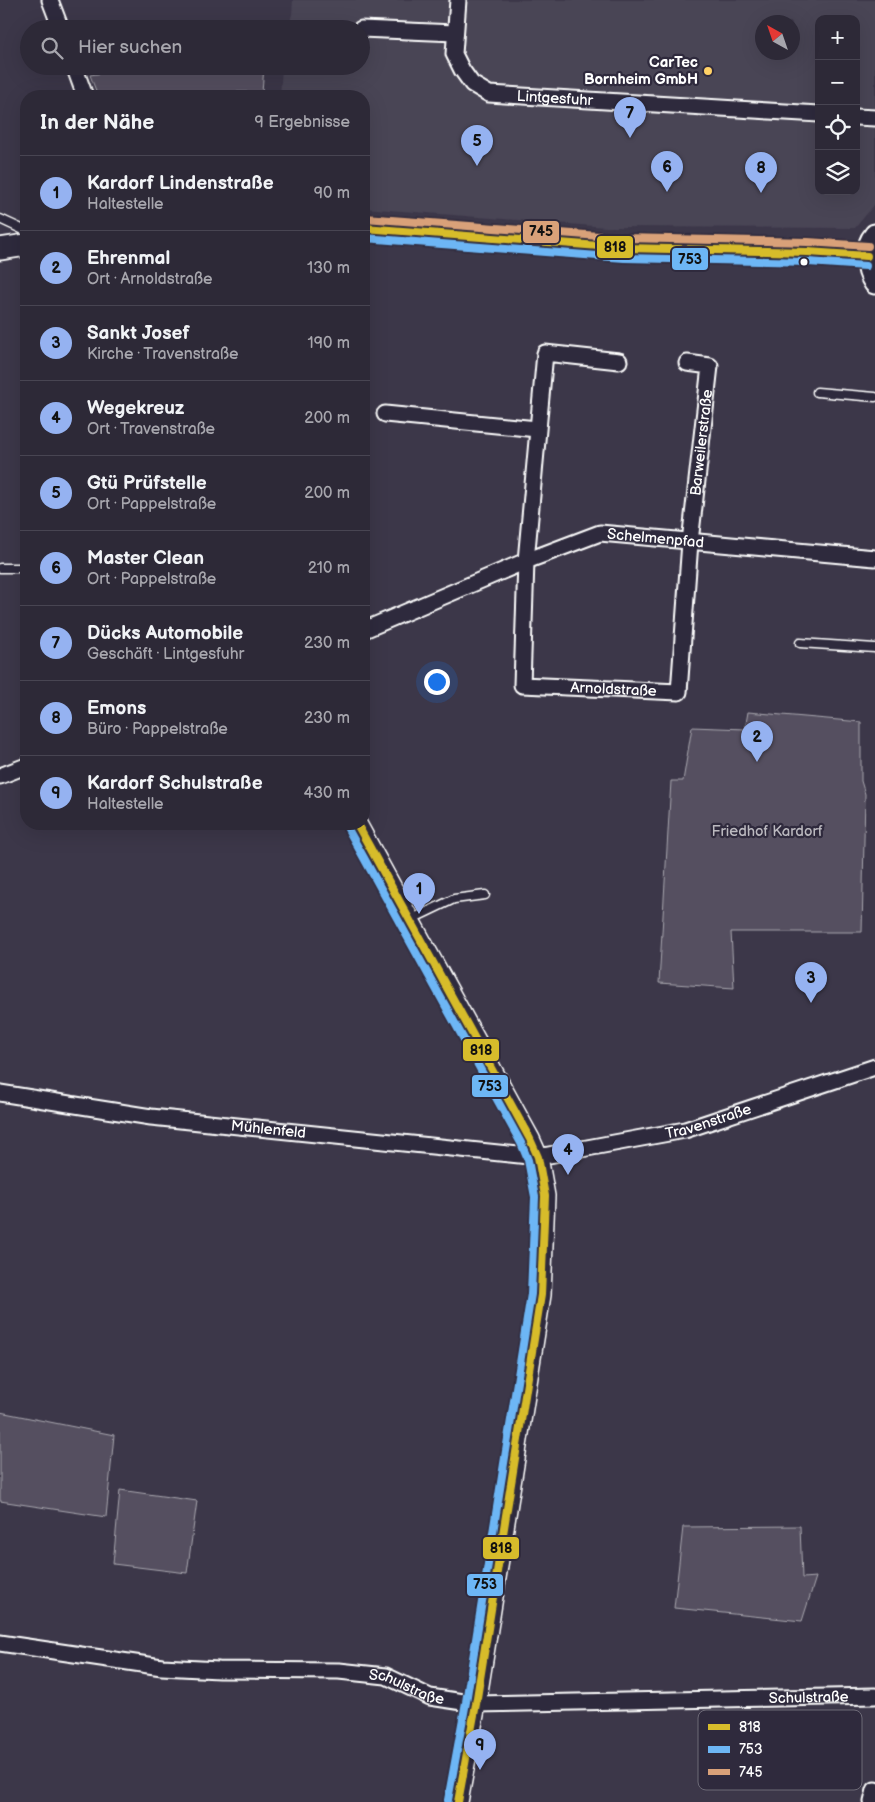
<!DOCTYPE html>
<html lang="de">
<meta charset="utf-8">
<style>
body{margin:0;font-family:"Balsamiq Sans",sans-serif;background:#393542;color:#f1f3f6}
.controls{position:absolute;right:15px;top:15px;display:grid;overflow:hidden;border-radius:10px;box-shadow:0 5px 20px #0002}
.controls button{width:45px;height:45px;display:grid;place-items:center;padding:0;border:0;border-bottom:1px solid #484552;background:#2d2937;color:#f1f3f6;font:25px sans-serif}
.compass{position:absolute;left:755px;top:15px;width:45px;height:45px;border-radius:50%;background:#2d2937;box-shadow:0 5px 20px #0002;rotate:320deg}
.you{position:absolute;left:436px;top:681px;width:18px;height:18px;margin:-12px;border:4px solid #fff;border-radius:50%;background:#1a73e8;box-shadow:0 0 0 8px #1a73e833}
.badge{display:grid;place-items:center;width:32px;height:32px;border-radius:50%;background:#95b2f1;color:#111;font-size:16px;font-weight:700}
.pin{position:absolute;translate:-50% -41px;filter:drop-shadow(0 1px 2px #0008)}
.pin::after{content:'';position:absolute;top:26px;width:18px;height:15px;background:inherit;clip-path:polygon(0 0,100% 0,50% 100%)}
.list{margin:0;padding:0;list-style:none}
h2{display:flex;justify-content:space-between;align-items:center;height:65px;margin:0;padding:0 20px;font-size:21px}
h2 small{font-size:16px;font-weight:400;color:#a7a6ad}
.list li{display:grid;grid-template-columns:32px 1fr auto;gap:15px;align-items:center;box-sizing:border-box;height:75px;padding:0 20px;border-top:1px solid #484552}
.list b{display:block;font-size:19px;white-space:nowrap}
.list p{margin:0;font-size:16px;white-space:nowrap;color:#a7a6ad}
.list em{font-size:16px;font-style:normal;color:#a7a6ad}
.icon{flex:none;width:28px;height:28px;fill:none;stroke:currentColor;stroke-width:2;stroke-linecap:round;stroke-linejoin:round}
.map{position:relative;flex:none;width:875px;height:1802px;overflow:hidden}
.search{position:absolute;background:#2d2937;box-shadow:0 5px 20px #0002;left:20px;top:20px;width:350px;height:55px;display:flex;align-items:center;gap:12px;box-sizing:border-box;padding:0 18px;border-radius:28px;color:#a7a6ad;font-size:19px}
.panel{position:absolute;background:#2d2937;box-shadow:0 5px 20px #0002;left:20px;top:90px;width:350px;height:740px;border-radius:20px}
.map>svg:first-child{display:block}
</style>
<div class="map">
<svg width="875" height="1802" viewBox="0 0 875 1802">
<rect width="100%" height="100%" fill="#3c3749"/>
<filter id="ink" filterUnits="userSpaceOnUse"><feTurbulence type="fractalNoise" baseFrequency=".02" numOctaves="2"/><feDisplacementMap in="SourceGraphic" scale="10" xChannelSelector="R" yChannelSelector="G"/><feConvolveMatrix kernelMatrix="1 2 1 2 8 2 1 2 1" color-interpolation-filters="sRGB"/></filter>
<g filter="url(#ink)">
<path fill="#494455" fill-rule="evenodd" d="M293,0H875V204L855,228L606,227L364,208V96H280L282,66H361V29H288L292,14ZM819,19H856V191H819ZM762,22H792V52H762Z"/>
<g fill="#555060" stroke="#aaa8b0">
<path d="M152,66H264L262,92H209L208,96H98L90,75Z"/>
<path d="M748,712L861,722V781L865,794L862,932H731L734,988L659,983L671,781H683L692,727L745,729Z"/>
<path d="M0,1412L114,1435L106,1517L0,1501Z"/>
<path d="M120,1490L197,1501L187,1573L113,1564Z"/>
<path d="M800,1526L802,1578L816,1577L802,1621L674,1608L683,1527Z"/>
</g>
<g fill="none" stroke-linecap="round" stroke-linejoin="round">
<g stroke="#fff" stroke-width="11">
<g id="service">
<path d="M0,219L26,231"/>
<path d="M817,392L875,397"/>
<path d="M0,568H26"/>
<path d="M800,643L875,648"/>
<path d="M410,920L454,899L485,895"/>
</g>
</g>
<g stroke="#fff" stroke-width="19">
<g id="minor">
<path d="M50,0L61,29"/>
<path id="s1" d="M458,0L454,54L462,70L472,84L489,94L819,114"/>
<path d="M361,29L455,33"/>
<path d="M74,66L85,96"/>
<path d="M856,117L875,118"/>
<path id="s2" d="M619,361L545,353L526,561L522,685L679,692L690,542L710,366L687,363"/>
<path d="M385,414L537,429"/>
<path id="s3" d="M364,630L526,561L600,533L875,558"/>
<path d="M0,776L26,766"/>
<path id="s4" d="M0,1093L151,1117L538,1157L685,1130L875,1067"/>
<path id="s5" d="M0,1643L162,1667L219,1670L339,1671L386,1676L430,1697L476,1704L875,1696"/>
<path d="M872,1802L875,1790"/>
</g>
</g>
<g stroke="#fff" stroke-width="22">
<path id="tertiary" d="M357,824L530,1139L538,1157L545,1196L541,1295L476,1704L458,1802"/>
</g>
<g stroke="#fff" stroke-width="25">
<g id="secondary">
<path d="M364,228L625,248L808,252L867,256"/>
<path d="M875,235C864,248 866,269 875,283"/>
<path d="M0,249L26,245"/>
</g>
</g>
<use href="#service" stroke="#2f2a3d" stroke-width="8"/>
<use href="#minor" stroke="#2f2a3d" stroke-width="15"/>
<use href="#tertiary" stroke="#2f2a3d" stroke-width="19"/>
<use href="#secondary" stroke="#2f2a3d" stroke-width="21"/>
<g stroke="#2f2a3d" stroke-width="11">
<g id="bus-1">
<path d="M364,228L625,248L808,252L867,256"/>
<path d="M357,824L530,1139L538,1157L545,1196L541,1295L476,1704L458,1802"/>
</g>
</g>
<g stroke="#2f2a3d" stroke-width="11">
<g id="bus-2">
<path d="M364,238L624,258L808,262L866,266"/>
<path d="M348,829L521,1143L528,1160L535,1197L531,1294L466,1702L448,1800"/>
</g>
</g>
<g stroke="#2f2a3d" stroke-width="11">
<path id="bus-3" d="M365,218L625,238L808,242L868,246"/>
</g>
<use href="#bus-1" stroke="#d7bc2b" stroke-width="8"/>
<use href="#bus-2" stroke="#6db6f5" stroke-width="8"/>
<use href="#bus-3" stroke="#d9a179" stroke-width="8"/>
</g>
</g>
<circle fill="#ffd166" stroke="#2f2a3d" stroke-width="2" cx="708" cy="71" r="5"/>
<circle fill="#fff" stroke="#2f2a3d" stroke-width="2" cx="804" cy="262" r="4.5"/>
<g text-anchor="middle" stroke-width="4.5" stroke-linejoin="round" paint-order="stroke">
<g font-size="15" font-weight="bold" fill="#fff" stroke="#2f2a3d" text-anchor="end">
<text x="698" y="67">CarTec<tspan x="698" dy="17">Bornheim GmbH</tspan></text>
</g>
<g font-size="15" fill="#fff" stroke="#2f2a3d">
<text dy="5" stroke="none"><textPath href="#s1" startOffset="175">Lintgesfuhr</textPath></text>
<text dy="5" stroke="none"><textPath href="#s2" startOffset="815">Barweilerstraße</textPath></text>
<text dy="5" stroke="none"><textPath href="#s3" startOffset="311">Schelmenpfad</textPath></text>
<text dy="5" stroke="none"><textPath href="#s2" startOffset="499">Arnoldstraße</textPath></text>
<text dy="5" stroke="none"><textPath href="#s4" startOffset="716">Travenstraße</textPath></text>
<text dy="5" stroke="none"><textPath href="#s4" startOffset="271">Mühlenfeld</textPath></text>
<text dy="5" stroke="none"><textPath href="#s5" startOffset="411">Schulstraße</textPath></text>
<text dy="5" stroke="none"><textPath href="#s5" startOffset="816">Schulstraße</textPath></text>
</g>
<g font-size="15" fill="#bbb9bf" stroke="#2f2a3d">
<text x="767" y="836">Friedhof Kardorf</text>
</g>
</g>
<rect x="698" y="1710" width="164" height="80" rx="8" fill="#2f2a3d" stroke="#6d6a77" stroke-width="1"/>
<rect x="708" y="1724" width="22" height="6" fill="#d7bc2b"/>
<rect x="708" y="1746" width="22" height="7" fill="#6db6f5"/>
<rect x="708" y="1769" width="22" height="6" fill="#d9a179"/>
<g font-size="14" fill="#fff">
<text x="739" y="1732">818</text>
<text x="739" y="1754">753</text>
<text x="739" y="1777">745</text>
</g>
<g stroke="#2f2a3d" stroke-width="2">
<rect x="522" y="220" width="38" height="24" rx="5" fill="#d9a179"/>
<rect x="596" y="235" width="38" height="24" rx="5" fill="#d7bc2b"/>
<rect x="671" y="247" width="38" height="24" rx="5" fill="#6db6f5"/>
<rect x="462" y="1038" width="38" height="24" rx="5" fill="#d7bc2b"/>
<rect x="471" y="1074" width="38" height="24" rx="5" fill="#6db6f5"/>
<rect x="482" y="1536" width="38" height="24" rx="5" fill="#d7bc2b"/>
<rect x="466" y="1573" width="38" height="24" rx="5" fill="#6db6f5"/>
</g>
<g font-size="14" text-anchor="middle" font-weight="bold" fill="#111">
<text x="541" y="236">745</text>
<text x="615" y="252">818</text>
<text x="690" y="264">753</text>
<text x="481" y="1055">818</text>
<text x="490" y="1091">753</text>
<text x="501" y="1553">818</text>
<text x="485" y="1589">753</text>
</g>
</svg>
<div class="controls">
<button>+</button>
<button>−</button>
<button><svg class="icon" aria-label="locate" viewBox="0 0 24 24"><circle cx="12" cy="12" r="6"/><path d="M12 2v4M12 18v4M2 12h4M18 12h4"/></svg></button>
<button><svg class="icon" aria-label="layers" viewBox="0 0 24 24"><path d="M12 4l9 5-9 5-9-5zM3 14l9 5 9-5"/></svg></button>
</div>
<svg class="compass" viewBox="-18 -18 36 36"><path d="M0-13l5 13h-10z" fill="#e53935"/><path d="M0 13l5-13h-10z" fill="#a7a6ad"/></svg>
<div class="you"></div>
<div class="pin badge" style="left:419px;top:914px">1</div>
<div class="pin badge" style="left:757px;top:762px">2</div>
<div class="pin badge" style="left:811px;top:1003px">3</div>
<div class="pin badge" style="left:568px;top:1175px">4</div>
<div class="pin badge" style="left:477px;top:166px">5</div>
<div class="pin badge" style="left:667px;top:192px">6</div>
<div class="pin badge" style="left:630px;top:138px">7</div>
<div class="pin badge" style="left:761px;top:193px">8</div>
<div class="pin badge" style="left:480px;top:1770px">9</div>
<div class="search"><svg class="icon" aria-label="search" viewBox="0 0 24 24"><circle cx="10" cy="10" r="6"/><path d="M15 15l6 6"/></svg>Hier suchen</div>
<section class="panel">
<h2>In der Nähe<small>9 Ergebnisse</small></h2>
<ul class="list">
<li><span class="badge">1</span><div><b>Kardorf Lindenstraße</b><p>Haltestelle</p></div><em>90 m</em></li>
<li><span class="badge">2</span><div><b>Ehrenmal</b><p>Ort · Arnoldstraße</p></div><em>130 m</em></li>
<li><span class="badge">3</span><div><b>Sankt Josef</b><p>Kirche · Travenstraße</p></div><em>190 m</em></li>
<li><span class="badge">4</span><div><b>Wegekreuz</b><p>Ort · Travenstraße</p></div><em>200 m</em></li>
<li><span class="badge">5</span><div><b>Gtü Prüfstelle</b><p>Ort · Pappelstraße</p></div><em>200 m</em></li>
<li><span class="badge">6</span><div><b>Master Clean</b><p>Ort · Pappelstraße</p></div><em>210 m</em></li>
<li><span class="badge">7</span><div><b>Dücks Automobile</b><p>Geschäft · Lintgesfuhr</p></div><em>230 m</em></li>
<li><span class="badge">8</span><div><b>Emons</b><p>Büro · Pappelstraße</p></div><em>230 m</em></li>
<li><span class="badge">9</span><div><b>Kardorf Schulstraße</b><p>Haltestelle</p></div><em>430 m</em></li>
</ul>
</section>
</div>
